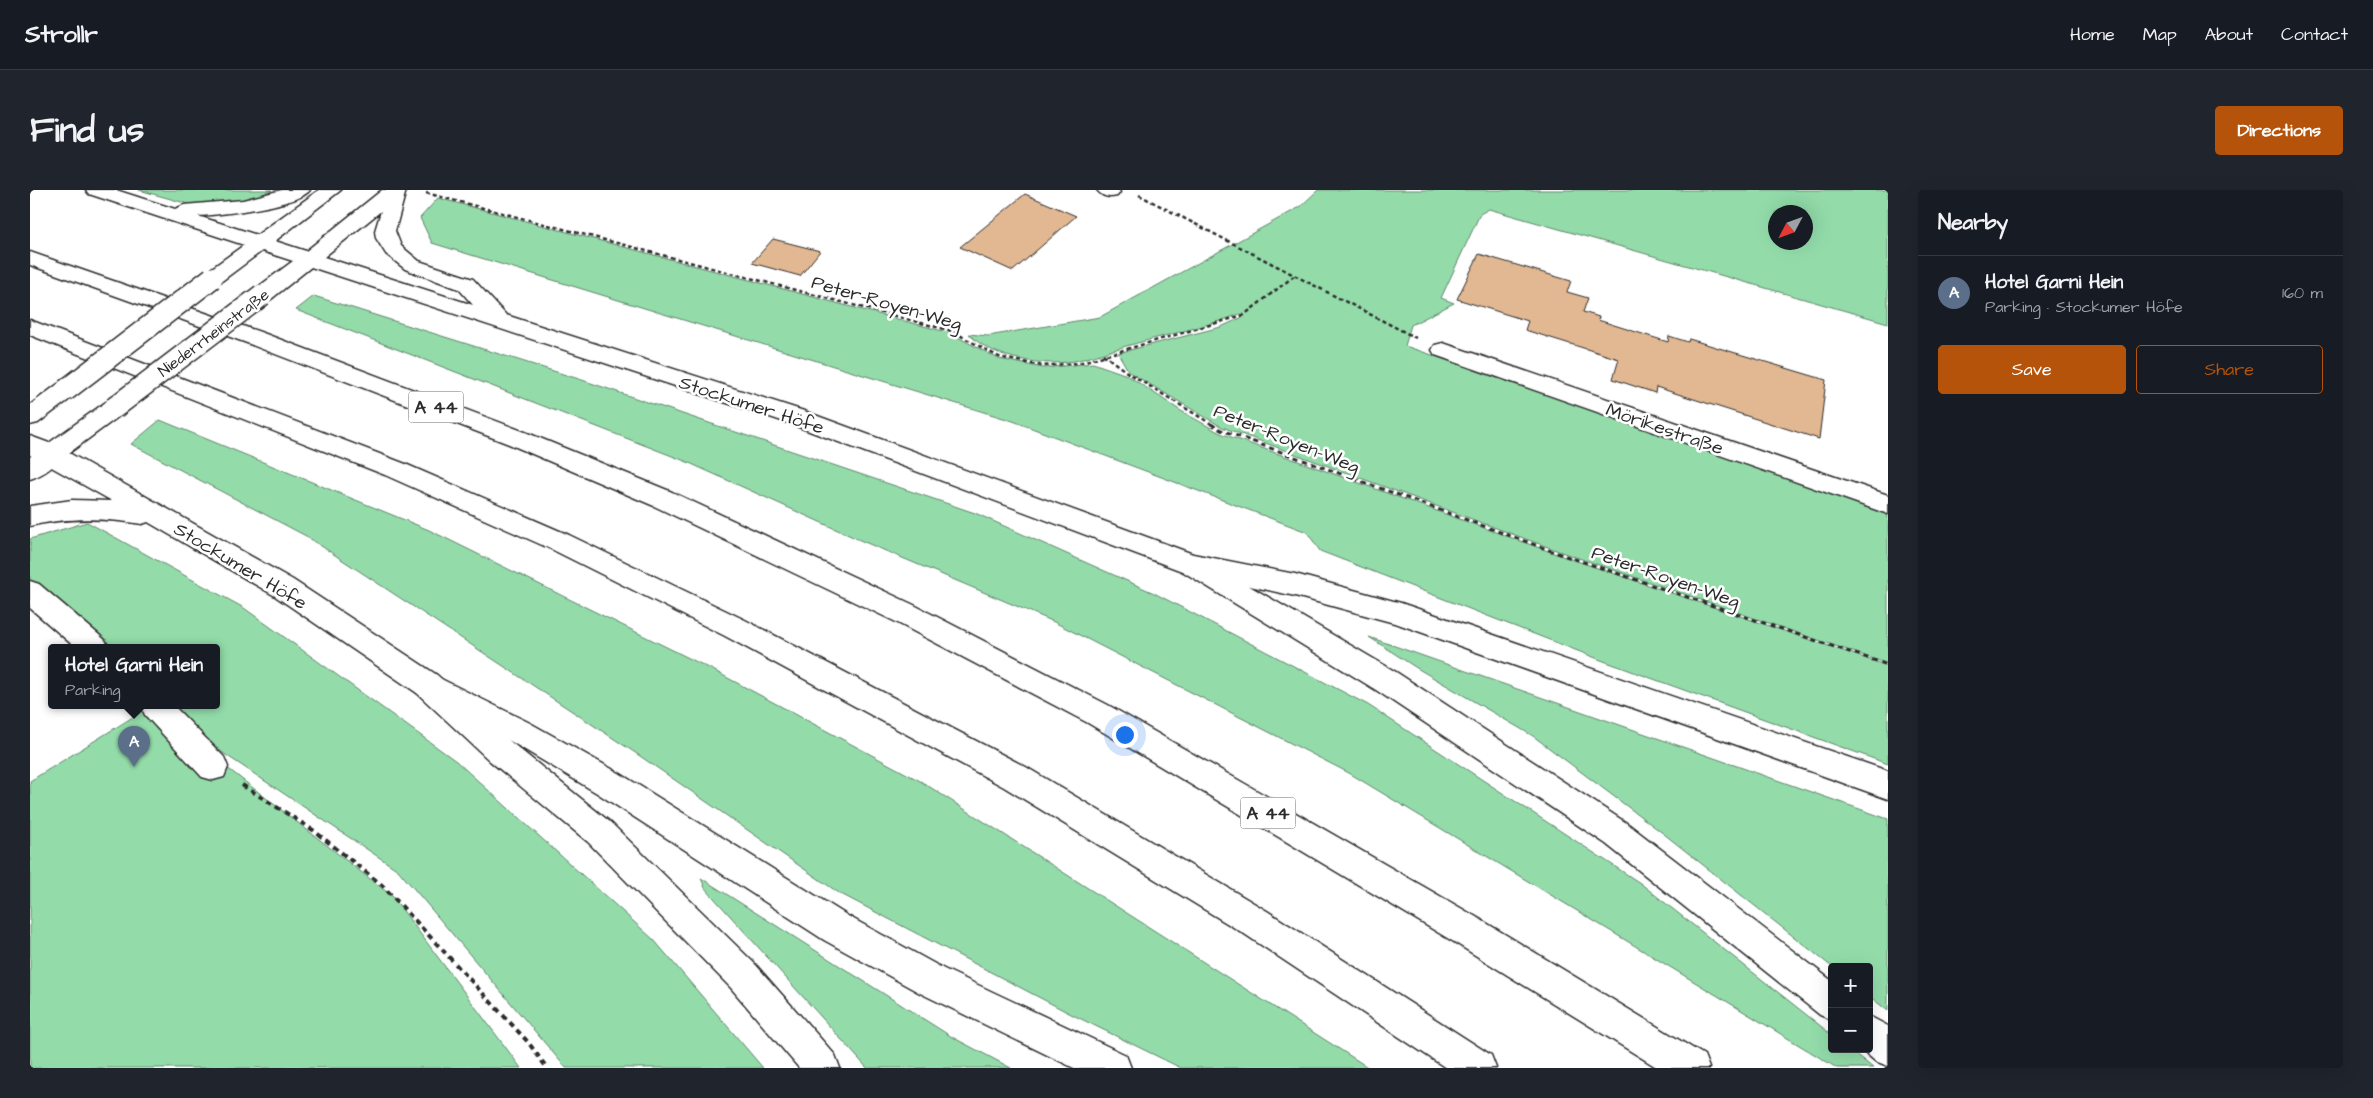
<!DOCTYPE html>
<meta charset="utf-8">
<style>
body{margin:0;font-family:"Architects Daughter",sans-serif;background:#20242c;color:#f1f3f6}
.controls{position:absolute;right:15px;bottom:15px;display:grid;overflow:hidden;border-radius:5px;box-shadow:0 5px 20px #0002}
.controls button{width:45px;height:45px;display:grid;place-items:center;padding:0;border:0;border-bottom:1px solid #363941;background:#171b24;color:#f1f3f6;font:25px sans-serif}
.compass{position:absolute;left:1738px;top:15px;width:45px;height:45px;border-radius:50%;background:#171b24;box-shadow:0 5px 20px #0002;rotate:229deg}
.you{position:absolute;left:1094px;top:544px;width:18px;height:18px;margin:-12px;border:4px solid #fff;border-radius:50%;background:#1a73e8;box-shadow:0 0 0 8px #1a73e833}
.badge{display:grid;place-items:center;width:32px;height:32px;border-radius:50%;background:#b45309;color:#fff;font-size:16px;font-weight:700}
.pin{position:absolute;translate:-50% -41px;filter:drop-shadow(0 1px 2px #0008)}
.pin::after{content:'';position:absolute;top:26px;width:18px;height:15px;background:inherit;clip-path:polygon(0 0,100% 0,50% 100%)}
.popup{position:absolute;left:18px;top:454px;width:172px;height:65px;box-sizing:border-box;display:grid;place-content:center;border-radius:5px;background:#171b24;filter:drop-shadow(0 1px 4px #0005);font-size:16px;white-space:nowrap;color:#9ea1a6}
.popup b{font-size:19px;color:#f1f3f6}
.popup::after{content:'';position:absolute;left:50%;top:100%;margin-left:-10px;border:10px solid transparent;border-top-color:#171b24}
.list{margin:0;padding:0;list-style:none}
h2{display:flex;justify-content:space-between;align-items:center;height:65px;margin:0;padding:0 20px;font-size:21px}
h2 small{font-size:16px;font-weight:400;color:#9ea1a6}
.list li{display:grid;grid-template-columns:32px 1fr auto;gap:15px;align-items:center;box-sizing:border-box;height:75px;padding:0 20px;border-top:1px solid #363941}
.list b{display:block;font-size:19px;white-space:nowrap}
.list p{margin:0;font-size:16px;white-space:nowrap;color:#9ea1a6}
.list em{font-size:16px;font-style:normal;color:#9ea1a6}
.actions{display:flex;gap:10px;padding:15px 20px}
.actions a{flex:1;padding:11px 0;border:1px solid #b45309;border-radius:5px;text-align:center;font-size:18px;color:#b45309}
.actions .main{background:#b45309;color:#fff}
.map{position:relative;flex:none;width:1858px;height:878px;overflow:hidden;border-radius:5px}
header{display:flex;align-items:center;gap:30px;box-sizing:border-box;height:70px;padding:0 25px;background:#171b24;border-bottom:1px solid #363941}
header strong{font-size:24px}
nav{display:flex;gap:28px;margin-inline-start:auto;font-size:18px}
.intro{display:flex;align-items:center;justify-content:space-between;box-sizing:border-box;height:120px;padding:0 30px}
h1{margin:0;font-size:35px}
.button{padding:12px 22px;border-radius:5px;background:#b45309;color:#fff;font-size:18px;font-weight:700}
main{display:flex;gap:30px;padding:0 30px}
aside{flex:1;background:#171b24;border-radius:5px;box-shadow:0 5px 20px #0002}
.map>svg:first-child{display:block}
</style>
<header>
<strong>Strollr</strong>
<nav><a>Home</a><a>Map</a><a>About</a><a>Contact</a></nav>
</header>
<div class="intro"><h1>Find us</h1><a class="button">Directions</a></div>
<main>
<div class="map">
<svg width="1858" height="878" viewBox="0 0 1858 878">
<rect width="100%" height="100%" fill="#fff"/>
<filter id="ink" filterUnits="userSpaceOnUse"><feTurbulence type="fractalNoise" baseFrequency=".02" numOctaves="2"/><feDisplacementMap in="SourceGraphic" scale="10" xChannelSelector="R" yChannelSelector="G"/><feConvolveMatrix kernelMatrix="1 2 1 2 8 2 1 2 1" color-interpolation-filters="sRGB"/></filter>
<g filter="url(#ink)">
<g fill="#93dcaa" stroke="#5f846a" fill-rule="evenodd">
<path d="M109,0H242L236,2L233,8L215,12L162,15Z"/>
<path d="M1288,0H1858V133L1459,19L1450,24L1411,108L1424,113L1381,135L1375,156L1858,316V474L1534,363L1192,237L1099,182L1088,163L1191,137L1215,126L1210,124C1178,136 1144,143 1111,152C1090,157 1070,165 1049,170C1016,178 962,169 939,144L958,146L1070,127L1270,17ZM1746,22H1776V52H1746Z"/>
<path d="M408,8L920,143L969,169L1013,178L1063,173L1097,185L1151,221L1190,243L1532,366L1858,476V574L1571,470L1290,361L1277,342L983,231L402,53L390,28Z"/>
<path d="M284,106L552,190L945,323L1124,403L1338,515L1610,693L1802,845V859H1819L1843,878H1807L1319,583L1022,431L832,351L655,271L266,120Z"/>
<path d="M130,230L399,340L681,479L892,592L1339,878H1151L1041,824L809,703L607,564L276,346L101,254Z"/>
<path d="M57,332L214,418L426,571L624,750L733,878H536L368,680L193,563L140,516H186V458H76L0,390V349Z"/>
<path d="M1339,447L1858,629V821L1839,806V777H1802L1634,644L1503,546L1385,477Z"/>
<path d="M119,517L362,706L491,878H0V591Z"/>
<path d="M671,688L922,847L981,878H837L675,698Z"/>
</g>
<g fill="#e2b892" stroke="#2b2b2b">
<path d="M995,4L1046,26L983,81L930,57Z"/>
<path d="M743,49L790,61L770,86L722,73Z"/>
<path d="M1449,64L1541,91L1537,102L1558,108L1553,122L1569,127L1568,130L1638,152L1639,146L1658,152L1659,149L1796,190L1789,249L1626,197L1625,203L1583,189L1589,169L1495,140L1498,131L1427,109Z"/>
</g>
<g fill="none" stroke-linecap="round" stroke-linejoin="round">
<g stroke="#2b2b2b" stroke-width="3">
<g id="minor">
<path d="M1067,0H1088L1090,2L1087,6C1078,8 1073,7 1067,0Z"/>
<path d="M1413,153L1858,305V324L1405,165L1402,160L1405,155Z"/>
<path d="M21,255L30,258L33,264C27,275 13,285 0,289V267L12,258Z"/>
<path d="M0,391L9,394L75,450L79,458H46L0,418Z"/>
<path d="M111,516H144L194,567L198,577L194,587L183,590L172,587L115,525Z"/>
</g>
</g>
<g stroke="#2b2b2b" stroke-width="3">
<g id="major">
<path d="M56,0H86L145,19L154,15L213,10L252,0H280C268,16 189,25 168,26L227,45L289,0H311L245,51L276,61L352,0H376L365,41L371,56L389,71L443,89L476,125L774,221L1163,364L1265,384L1371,413L1858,581V609L1368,434L1265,406L1152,381L758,233L281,77L240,110L232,112L224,110L221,105L224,100L263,71L232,61L189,93L182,95L175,93L172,88L175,83L214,55L59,4ZM351,21L345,41L346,48L356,64L375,79L429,99L443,115L294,67Z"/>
<path d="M36,192L44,194L48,200L44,206L8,233L0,235V215L28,194Z"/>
<path d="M84,210L92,212L96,218L92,224L39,263L263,390L407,485L482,553L580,632L725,774L805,865L810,878H769L701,798L558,652L460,571L387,503L245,406L118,332L112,334C74,328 38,327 0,336V316L42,310L82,311L0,265V246L19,253L76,212Z"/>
</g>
</g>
<g stroke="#2b2b2b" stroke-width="3">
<g id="highway">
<path d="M0,62L233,143L495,242L642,302L884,415L1078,515L1448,728L1674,865L1679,878H1628L1424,752L1058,533L864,431L624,316L479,254L217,153L0,75Z"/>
<path d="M0,130L373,273L539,345L715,430L996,577L1237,721L1461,865L1466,878H1416L1213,743L974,597L695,446L521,359L355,285L0,145Z"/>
<path d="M1161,364L1170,367L1366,482L1598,634L1802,791V830L1790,825L1576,654L1346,500L1152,381L1148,374L1152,367Z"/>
<path d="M397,482L500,533L589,583L818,726L914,779L1096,865L1101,878H1044L890,803L794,750L567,603L480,551L387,503L383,494L387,485Z"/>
<path d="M1839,826L1858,836V876L1845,871L1831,859H1839Z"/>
</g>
</g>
<g stroke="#2b2b2b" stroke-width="2.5" stroke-dasharray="4 3" stroke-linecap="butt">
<path d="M396,3L922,141L969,167L1012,176L1049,173L1214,125L1264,86"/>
<path d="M1109,5L1386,148"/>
<path d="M1073,164L1098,183L1183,235"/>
</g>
<path stroke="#2b2b2b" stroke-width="3" stroke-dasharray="5 4" stroke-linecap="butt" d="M1181,234L1191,240L1533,365L1858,475"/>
<path stroke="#2b2b2b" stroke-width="4" stroke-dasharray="5.5 4.5" stroke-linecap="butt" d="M212,595L283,640L352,695L498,852L517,878"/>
<use href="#minor" fill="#fff" fill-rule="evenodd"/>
<use href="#major" fill="#fff" fill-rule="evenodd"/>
<use href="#highway" fill="#fff" fill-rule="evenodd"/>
<g stroke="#2b2b2b" stroke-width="24" stroke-linecap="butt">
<g id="major-bridge">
<path d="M36,200L182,88"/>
<path d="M84,218L232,105"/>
</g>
</g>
<use href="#major-bridge" stroke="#fff" stroke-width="21"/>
</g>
</g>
<g text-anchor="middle" stroke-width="5" stroke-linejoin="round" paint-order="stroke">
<g font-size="16" fill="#2b2b2b" stroke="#fff">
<text transform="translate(183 142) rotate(-37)" y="6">Niederrheinstraße</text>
</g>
<g fill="#fff" stroke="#6b6b6b" stroke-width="1">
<rect x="378.5" y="201.5" width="55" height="31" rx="4"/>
<rect x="1210.5" y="607.5" width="55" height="31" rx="4"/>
</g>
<g font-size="18" font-weight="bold" fill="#2b2b2b">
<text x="406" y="223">A 44</text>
<text x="1238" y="629">A 44</text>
</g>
<g font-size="19" fill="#2b2b2b" stroke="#fff">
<text transform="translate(857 112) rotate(16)" y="7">Peter-Royen-Weg</text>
<text transform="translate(722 214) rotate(18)" y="7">Stockumer Höfe</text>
<text transform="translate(1635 238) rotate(19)" y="7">Mörikestraße</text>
<text transform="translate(1257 248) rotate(22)" y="7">Peter-Royen-Weg</text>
<text transform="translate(211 375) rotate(31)" y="7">Stockumer Höfe</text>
<text transform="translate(1636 386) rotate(19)" y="7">Peter-Royen-Weg</text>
</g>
</g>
</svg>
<div class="controls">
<button>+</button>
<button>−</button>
</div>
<svg class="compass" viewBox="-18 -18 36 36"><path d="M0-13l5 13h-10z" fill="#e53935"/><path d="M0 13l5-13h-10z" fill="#9ea1a6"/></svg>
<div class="you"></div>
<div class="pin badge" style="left:104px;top:577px;background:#5c6f8a">A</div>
<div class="popup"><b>Hotel Garni Hein</b>Parking</div>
</div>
<aside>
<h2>Nearby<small></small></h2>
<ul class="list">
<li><span class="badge" style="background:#5c6f8a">A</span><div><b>Hotel Garni Hein</b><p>Parking · Stockumer Höfe</p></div><em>160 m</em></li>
</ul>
<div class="actions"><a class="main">Save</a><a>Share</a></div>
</aside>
</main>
